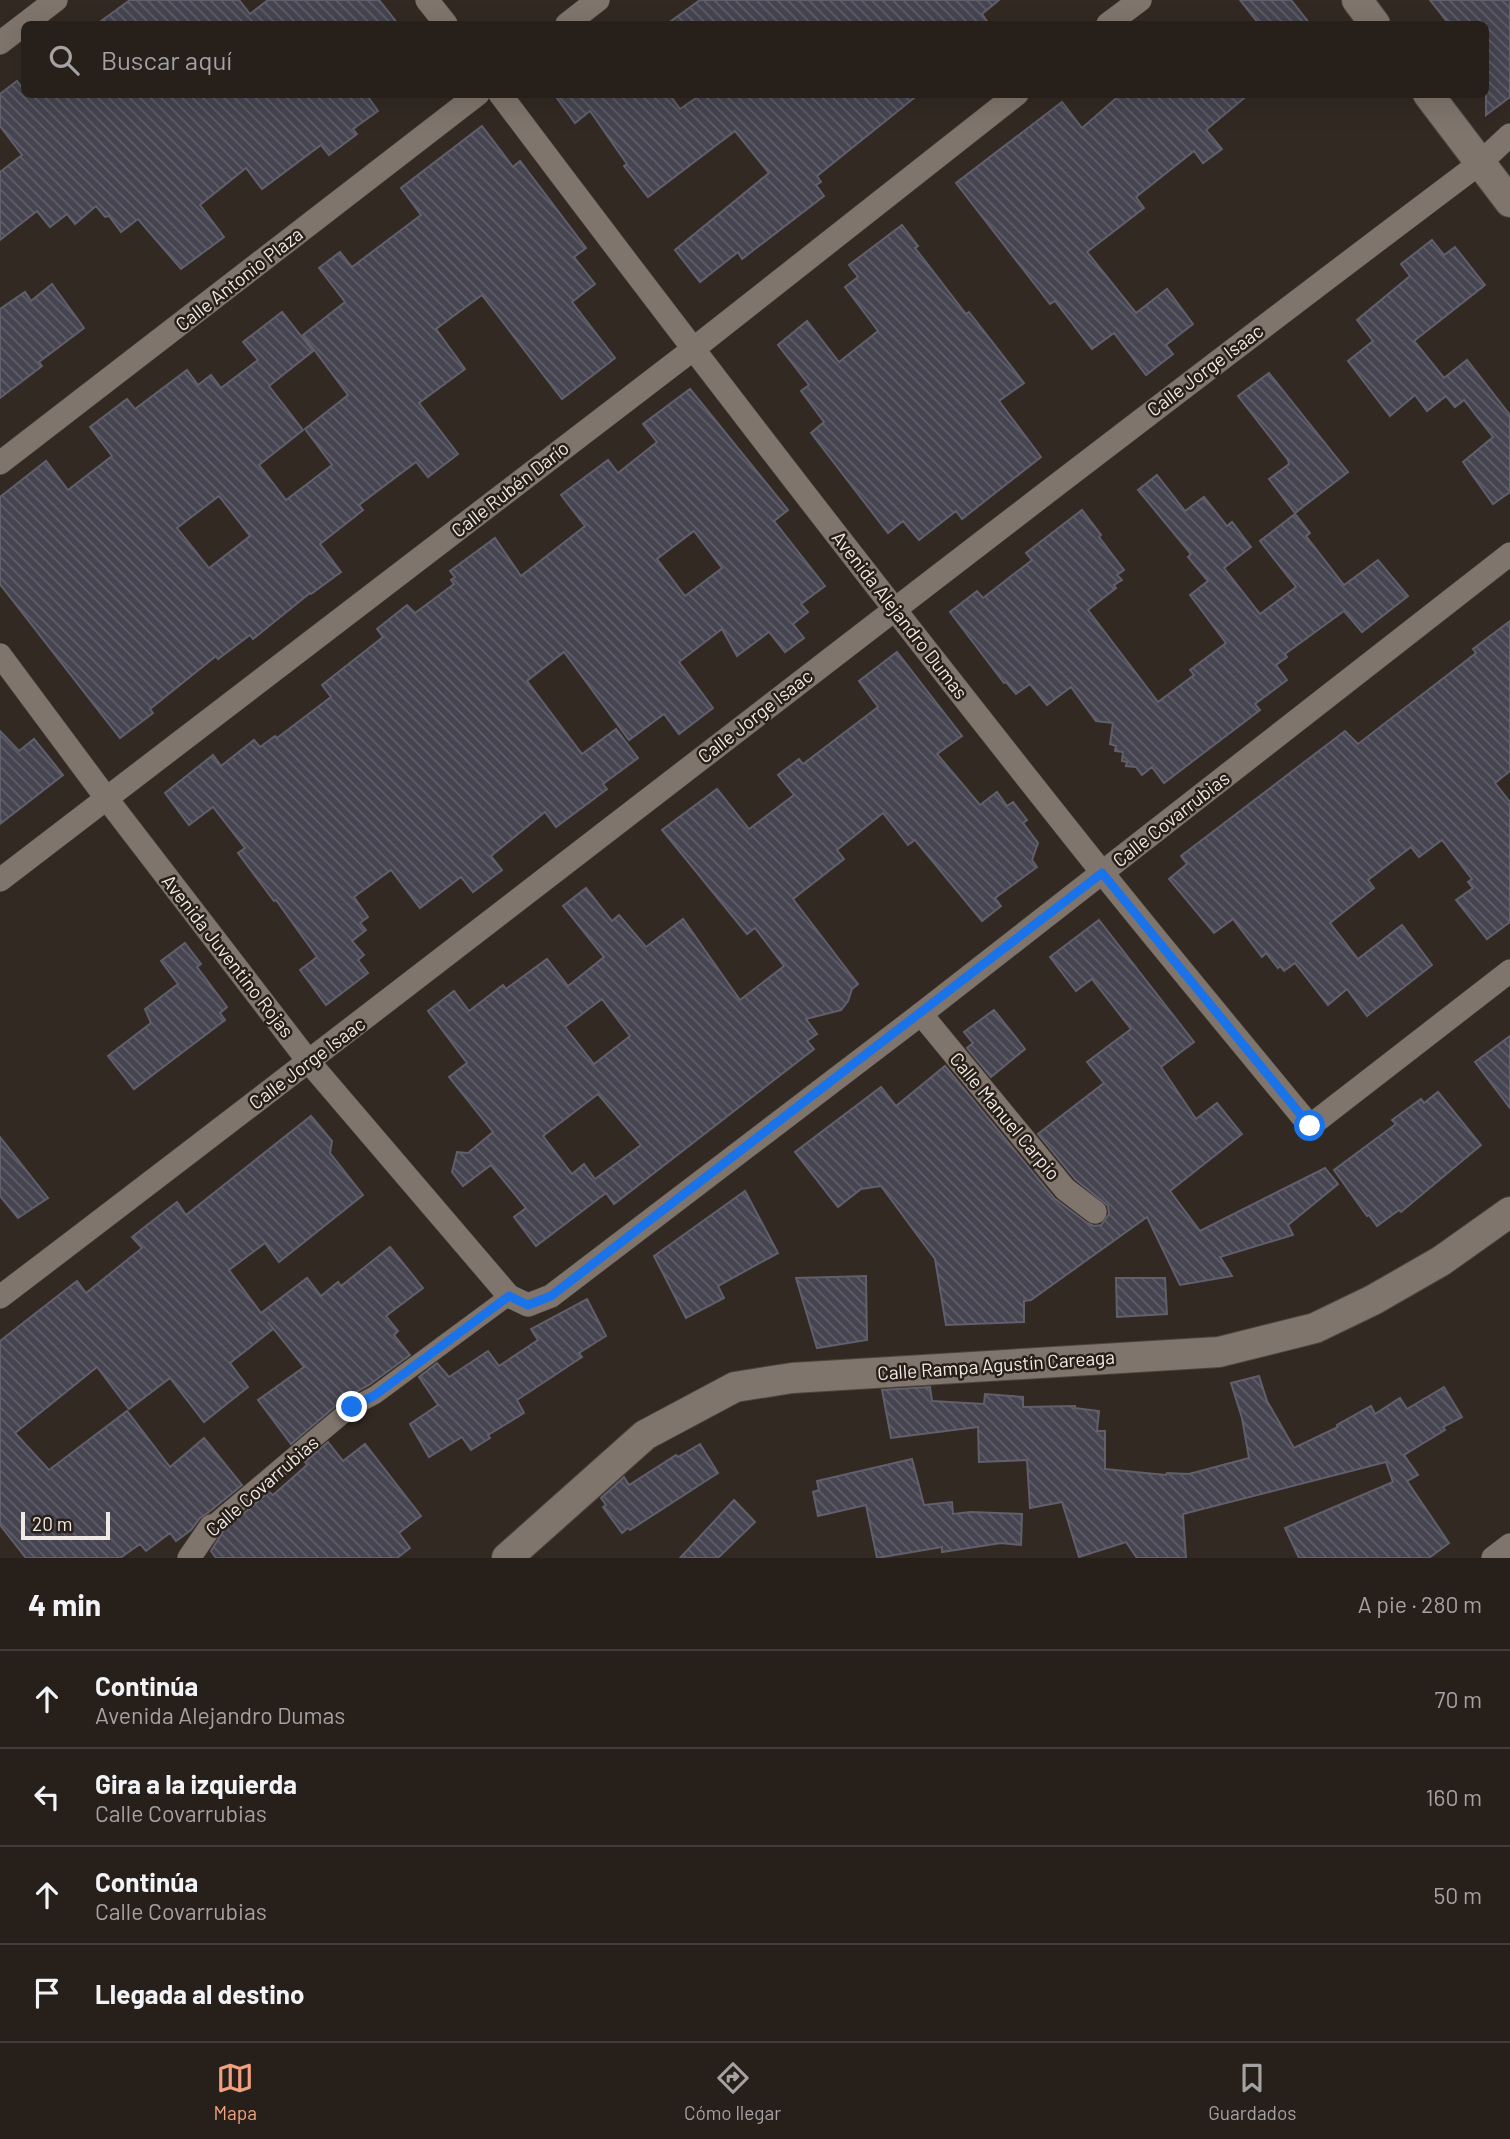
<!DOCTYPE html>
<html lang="es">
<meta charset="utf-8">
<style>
body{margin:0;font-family:Barlow,sans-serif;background:#322c27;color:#f1f3f6}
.scale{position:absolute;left:21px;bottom:18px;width:89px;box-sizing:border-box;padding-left:7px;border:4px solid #f0eae5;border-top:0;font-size:19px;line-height:24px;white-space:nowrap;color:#f0eae5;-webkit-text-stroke:5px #281f18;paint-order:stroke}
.stop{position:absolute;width:21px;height:21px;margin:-16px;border:5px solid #1a73e8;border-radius:50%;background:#fff}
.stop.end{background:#1a73e8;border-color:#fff;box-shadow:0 2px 7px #0008}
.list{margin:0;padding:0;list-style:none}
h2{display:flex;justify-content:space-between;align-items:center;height:91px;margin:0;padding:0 28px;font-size:30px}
h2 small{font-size:23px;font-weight:400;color:#a4a2a2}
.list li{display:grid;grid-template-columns:46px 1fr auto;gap:21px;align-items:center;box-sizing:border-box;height:98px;padding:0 28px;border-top:2px solid #423d39}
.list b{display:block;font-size:26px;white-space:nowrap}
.list p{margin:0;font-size:23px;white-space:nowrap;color:#a4a2a2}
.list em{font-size:23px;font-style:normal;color:#a4a2a2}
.icon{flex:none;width:38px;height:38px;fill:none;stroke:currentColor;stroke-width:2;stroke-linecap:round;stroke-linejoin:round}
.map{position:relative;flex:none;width:1510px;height:1558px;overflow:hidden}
.search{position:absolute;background:#261f1a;box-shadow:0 7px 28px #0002;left:21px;right:21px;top:21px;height:77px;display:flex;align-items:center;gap:18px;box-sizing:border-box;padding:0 24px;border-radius:10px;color:#a4a2a2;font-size:26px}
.sheet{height:483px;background:#261f1a}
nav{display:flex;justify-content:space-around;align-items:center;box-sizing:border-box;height:98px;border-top:2px solid #423d39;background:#261f1a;font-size:19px;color:#a4a2a2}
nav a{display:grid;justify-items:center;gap:4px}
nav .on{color:#f1a17d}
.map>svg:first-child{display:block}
</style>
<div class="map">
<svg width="1510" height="1558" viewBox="0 0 1510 1558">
<defs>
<pattern id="building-back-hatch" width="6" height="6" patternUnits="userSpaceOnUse" patternTransform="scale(1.75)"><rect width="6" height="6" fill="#454450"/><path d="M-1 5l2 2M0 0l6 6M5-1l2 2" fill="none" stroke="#605f69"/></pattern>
</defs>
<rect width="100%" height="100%" fill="#322922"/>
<g fill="url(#building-back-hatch)" stroke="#605f6b" stroke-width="2" fill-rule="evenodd">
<path d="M130,0H239L250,14L268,0H379L398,24H97Z"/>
<path d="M700,0H999L982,14L989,24H667Z"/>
<path d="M1240,0H1291L1310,24H1259Z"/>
<path d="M1430,0H1510V97L1486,115V24H1449Z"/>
<path d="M17,81L24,90V94H366L378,111L353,129L357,134L329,155L321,145L262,189L246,168L200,205L224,237L181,269L138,219L121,232L109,216L105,217L96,206L75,224L67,214L50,227L37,211L0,240V172L22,155L0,126V94Z"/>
<path d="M554,94H669L680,109L702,94H919L817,176L821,182L816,185L824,196L742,259L738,252L700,282L675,250L769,173L735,131L648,197L624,166L627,164L590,111L575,123Z"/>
<path d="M1121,94H1249L1206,130L1222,149L1203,163L1194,151L1136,197L1144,208L1087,252L1136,313L1167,289L1193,324L1166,345L1173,354L1146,375L1114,333L1092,349L1055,301L1050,304L956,183L1062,102L1082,128Z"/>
<path d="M482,126L513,167L520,161L586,248L574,257L595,284L572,302L615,358L562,399L482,295L436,329L465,369L419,403L458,454L428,477L416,462L359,505L363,510L320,544L341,572L311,594L310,593L253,639L250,635L218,659L216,656L150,709L153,713L120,738L0,584V497L46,461L68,490L112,456L90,427L127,399L135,409L187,370L198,385L211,375L221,388L258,360L243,342L282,312L313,351L269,386L303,430L259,465L286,500L332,465L305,429L348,395L303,335L345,302L319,268L340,252L352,267L421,215L401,188ZM219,496L250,536L209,568L177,528Z"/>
<path d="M902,225L918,246L915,248L966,314L969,312L1024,383L999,401L1041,457L962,519L956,511L919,540L903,521L888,533L811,433L824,422L801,391L809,385L778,345L807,321L839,362L878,331L845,287L858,277L849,265Z"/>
<path d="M1432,240L1444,255L1455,247L1485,285L1414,341L1444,378L1467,360L1510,415V492L1493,504L1463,462L1493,437L1464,400L1455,407L1446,396L1427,411L1415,395L1390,416L1348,361L1373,341L1357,320L1410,276L1401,264Z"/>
<path d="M52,284L84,328L39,362L42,366L0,398V309L25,292L31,301Z"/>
<path d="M1269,373L1348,472L1295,513L1269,479L1289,464L1288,460L1238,396Z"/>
<path d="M690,389L788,510L774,521L825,586L801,604L808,612L793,624L804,638L785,652L769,632L737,656L722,629L679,662L713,708L679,734L664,714L629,740L564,652L527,681L582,754L616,729L638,758L603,784L607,789L556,827L545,812L491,856L502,870L473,892L461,877L420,908L391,870L354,897L368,917L360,923L366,930L352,941L364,955L358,960L368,973L326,1005L300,970L317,957L276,900L274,901L238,853L245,848L213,807L189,825L165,793L213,755L221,766L254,740L260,747L275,736L277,738L331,697L322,685L383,637L377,629L407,605L415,613L454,584L451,580L455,577L450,571L495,538L521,576L585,526L561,495L608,460L618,473L657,442L643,424ZM694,531L722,568L685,596L657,559Z"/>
<path d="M1157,475L1185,511L1204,497L1227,526L1232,522L1251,547L1224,568L1260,614L1296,587L1260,541L1295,514L1310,533L1306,536L1344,585L1378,560L1408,596L1362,632L1344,611L1285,654L1287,657L1276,665L1287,680L1255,704L1260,710L1164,783L1152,767L1142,775L1136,767L1126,766L1127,762L1122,761L1123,752L1115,751L1116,746L1110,744L1113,723L1096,721L1071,687L1047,705L1030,684L1016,694L1006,682L1004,683L950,612L977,591L983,598L1032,560L1026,553L1082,510L1101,535L1099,537L1124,570L1117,575L1122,580L1114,585L1116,588L1088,610L1158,702L1194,675L1190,670L1226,643L1190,595L1208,581L1188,557L1191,554L1138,490Z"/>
<path d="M1510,621V771L1495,783L1510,802V922L1487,939L1456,900L1473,888L1468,882L1472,879L1442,840L1419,857L1411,847L1368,880L1374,888L1330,923L1358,959L1402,925L1432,965L1367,1016L1347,989L1328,1005L1295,963L1284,971L1280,966L1278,968L1266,953L1262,957L1233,919L1214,933L1169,879L1187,864L1181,856L1345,731L1358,744L1476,653L1473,649Z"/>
<path d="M897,652L962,736L937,754L980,805L997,792L1007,806L1013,802L1027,820L1023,823L1038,843L1032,860L1037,867L995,898L1001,906L982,921L915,840L908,845L883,813L837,850L844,859L793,899L858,984L852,989L848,1001L841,1010L806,1019L817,1034L807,1041L814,1049L614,1204L606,1193L536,1246L514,1217L526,1208L491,1165L463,1186L452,1172L457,1152L468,1153L493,1132L449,1077L467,1063L428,1011L454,991L469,1011L503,985L506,989L547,959L568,986L604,957L563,906L586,888L612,921L619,915L646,947L683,919L740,1000L784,966L755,928L747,934L662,830L717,789L749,829L794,795L778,775L799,759L803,764L878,707L859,681ZM602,999L630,1036L594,1064L565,1027ZM598,1094L641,1145L595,1179L584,1164L572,1174L543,1136Z"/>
<path d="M0,731L19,751L34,739L63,775L0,824Z"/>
<path d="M1099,920L1194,1042L1161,1067L1196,1119L1217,1103L1242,1134L1170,1191L1200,1231L1325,1168L1338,1184L1288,1225L1293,1235L1220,1257L1232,1276L1180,1285L1147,1217L1031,1300L1024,1301V1322L946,1325L935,1259L881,1186L861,1189L838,1207L795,1152L881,1087L896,1106L945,1066L1054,1198L1087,1223L1094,1226L1101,1225L1109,1214L1108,1206L1075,1179L1038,1134L1104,1083L1087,1062L1131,1029L1092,979L1076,991L1050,957Z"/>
<path d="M185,943L201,964L197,967L227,1007L220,1013L225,1020L134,1089L108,1056L151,1023L145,1009L178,984L161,961Z"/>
<path d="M994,1010L1025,1049L991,1077L967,1048L973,1043L964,1032Z"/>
<path d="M1510,1036V1108L1475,1062Z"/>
<path d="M1438,1092L1481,1145L1401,1212L1399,1210L1377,1226L1369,1215L1367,1216L1334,1170L1396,1124L1392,1120L1421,1099L1424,1103Z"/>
<path d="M311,1116L332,1141L330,1153L363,1195L279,1262L265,1243L229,1270L261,1313L307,1278L321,1296L338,1282L341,1286L390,1247L423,1288L386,1316L398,1331L394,1335L410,1355L369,1385L345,1398L291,1444L258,1400L304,1367L268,1322L273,1329L230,1363L248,1387L204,1422L170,1378L129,1409L97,1367L15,1433L49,1470L127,1411L170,1467L204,1438L242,1485L209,1512L200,1518L191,1530L176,1541L170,1533L146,1551L140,1544L120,1558H26L0,1525V1341L77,1281L86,1293L142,1248L132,1237L151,1222L177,1202L186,1215Z"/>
<path d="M0,1137L48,1198L18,1218L0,1196Z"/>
<path d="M745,1191L778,1253L718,1286L724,1298L686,1318L654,1256Z"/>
<path d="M866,1276L867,1340L817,1348L796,1278Z"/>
<path d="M1116,1278H1165L1167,1314L1117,1317Z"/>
<path d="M587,1299L606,1336L579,1353L582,1357L517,1400L524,1413L488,1435L490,1438L471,1450L462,1437L429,1457L410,1424L438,1405L419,1377L437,1363L449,1377L488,1351L499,1366L538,1340L531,1329Z"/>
<path d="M1259,1376L1267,1401L1294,1448L1338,1427L1337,1425L1371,1406L1375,1414L1400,1398L1407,1409L1444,1387L1462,1417L1443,1427L1445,1430L1404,1455L1418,1475L1407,1481L1449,1543L1429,1558H1299L1285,1528L1393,1482L1386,1462L1183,1514L1186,1558H1137L1126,1542L1079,1557L1062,1502L1030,1508L1027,1460L979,1462L978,1427L891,1438L882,1390L930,1387L932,1401L984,1404L985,1394L1023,1397V1407L1075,1406V1408L1099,1411L1097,1431H1105V1469L1166,1475L1167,1473L1189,1474L1249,1458L1242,1418L1231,1383Z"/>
<path d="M328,1442L343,1461L365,1444L421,1516L399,1533L410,1548L397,1558H216L211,1551L224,1530L269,1492L273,1495L307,1465L305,1462Z"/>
<path d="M700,1444L718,1473L630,1530L628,1528L622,1533L603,1507L606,1505L601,1498L624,1477L629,1485L676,1455L678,1457Z"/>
<path d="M912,1459L924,1505L952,1502L953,1514L971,1512L1022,1514L1021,1545L1001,1543L942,1552V1547L877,1558L866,1505L818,1516L813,1492L819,1490L817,1481Z"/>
<path d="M734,1500L755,1522L718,1558H680Z"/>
</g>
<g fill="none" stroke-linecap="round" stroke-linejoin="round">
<g stroke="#4d463f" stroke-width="19">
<path id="pedestrian" d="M211,1526L352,1407L375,1395L509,1296"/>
</g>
<g stroke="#4d463f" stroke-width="24">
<g id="minor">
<path d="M427,0L446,24"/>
<path d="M567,24L598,0"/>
<path d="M1108,24L1140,0"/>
<path d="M0,43L56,0"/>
<path d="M500,94C697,356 897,615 1101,871C1170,957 1240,1041 1310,1126L1510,971"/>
<path d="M0,463L478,94"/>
<path d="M0,655L107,799L309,1062L509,1296L528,1305L551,1296L921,1014L1510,554"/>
<path d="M0,880L692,350L1017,94"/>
<path d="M921,1014L1065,1189L1095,1212"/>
<path d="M0,1297C495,921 983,537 1480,163L1510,135"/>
<path d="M189,1558L211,1526"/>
<path d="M1493,1558L1510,1545"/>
</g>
</g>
<g stroke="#4d463f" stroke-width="32">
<g id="tertiary">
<path d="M1357,0L1375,24"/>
<path d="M1428,94L1510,202"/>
<path d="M507,1558L645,1435L735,1387L792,1378L1219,1352L1315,1328L1373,1300L1441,1261L1510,1212"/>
</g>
</g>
<use href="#pedestrian" stroke="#80756c" stroke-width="18"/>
<use href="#minor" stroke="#80756c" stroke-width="23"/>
<use href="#tertiary" stroke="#80756c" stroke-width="30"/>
</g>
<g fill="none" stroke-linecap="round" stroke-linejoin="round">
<path stroke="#1a73e8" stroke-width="9" d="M352,1407L375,1395L509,1296L528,1305L551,1296L1102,873L1310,1126"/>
</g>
<g text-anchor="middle" stroke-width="5" stroke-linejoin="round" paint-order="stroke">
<g font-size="19" fill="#f0eae5" stroke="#281f18">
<text transform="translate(239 279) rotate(-38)" y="7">Calle Antonio Plaza</text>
<text transform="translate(1205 370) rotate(-37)" y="7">Calle Jorge Isaac</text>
<text transform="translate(510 489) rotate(-38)" y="7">Calle Rubén Darío</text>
<text transform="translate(900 615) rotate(52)" y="7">Avenida Alejandro Dumas</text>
<text transform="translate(755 716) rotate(-38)" y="7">Calle Jorge Isaac</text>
<text transform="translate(1171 819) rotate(-38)" y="7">Calle Covarrubias</text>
<text transform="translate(228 956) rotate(52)" y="7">Avenida Juventino Rojas</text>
<text transform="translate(307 1063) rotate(-37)" y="7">Calle Jorge Isaac</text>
<text transform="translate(1005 1116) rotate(50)" y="7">Calle Manuel Carpio</text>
<text transform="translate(996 1365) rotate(-4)" y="7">Calle Rampa Agustín Careaga</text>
<text transform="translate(262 1486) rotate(-41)" y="7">Calle Covarrubias</text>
</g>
</g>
</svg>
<div class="scale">20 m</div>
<div class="stop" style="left:1310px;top:1126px"></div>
<div class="stop end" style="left:352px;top:1407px"></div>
<div class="search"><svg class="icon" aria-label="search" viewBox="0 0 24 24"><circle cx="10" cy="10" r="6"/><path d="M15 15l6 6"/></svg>Buscar aquí</div>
</div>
<section class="sheet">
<h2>4 min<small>A pie · 280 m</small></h2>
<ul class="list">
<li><svg class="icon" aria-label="ahead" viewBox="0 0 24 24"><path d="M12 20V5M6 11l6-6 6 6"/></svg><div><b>Continúa</b><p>Avenida Alejandro Dumas</p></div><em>70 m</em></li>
<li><svg class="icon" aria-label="left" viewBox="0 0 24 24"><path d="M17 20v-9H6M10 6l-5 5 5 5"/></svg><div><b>Gira a la izquierda</b><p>Calle Covarrubias</p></div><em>160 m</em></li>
<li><svg class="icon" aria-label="ahead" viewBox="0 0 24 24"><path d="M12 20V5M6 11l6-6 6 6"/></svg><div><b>Continúa</b><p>Calle Covarrubias</p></div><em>50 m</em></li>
<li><svg class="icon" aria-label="arrive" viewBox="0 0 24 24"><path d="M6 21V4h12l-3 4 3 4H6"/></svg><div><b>Llegada al destino</b></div></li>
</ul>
</section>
<nav>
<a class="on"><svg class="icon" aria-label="map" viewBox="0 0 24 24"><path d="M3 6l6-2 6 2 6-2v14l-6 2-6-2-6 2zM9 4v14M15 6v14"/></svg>Mapa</a>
<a><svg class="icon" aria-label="directions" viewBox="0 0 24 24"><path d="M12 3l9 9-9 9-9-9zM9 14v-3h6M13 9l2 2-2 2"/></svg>Cómo llegar</a>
<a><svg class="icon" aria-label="saved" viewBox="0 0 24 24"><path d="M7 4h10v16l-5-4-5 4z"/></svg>Guardados</a>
</nav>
